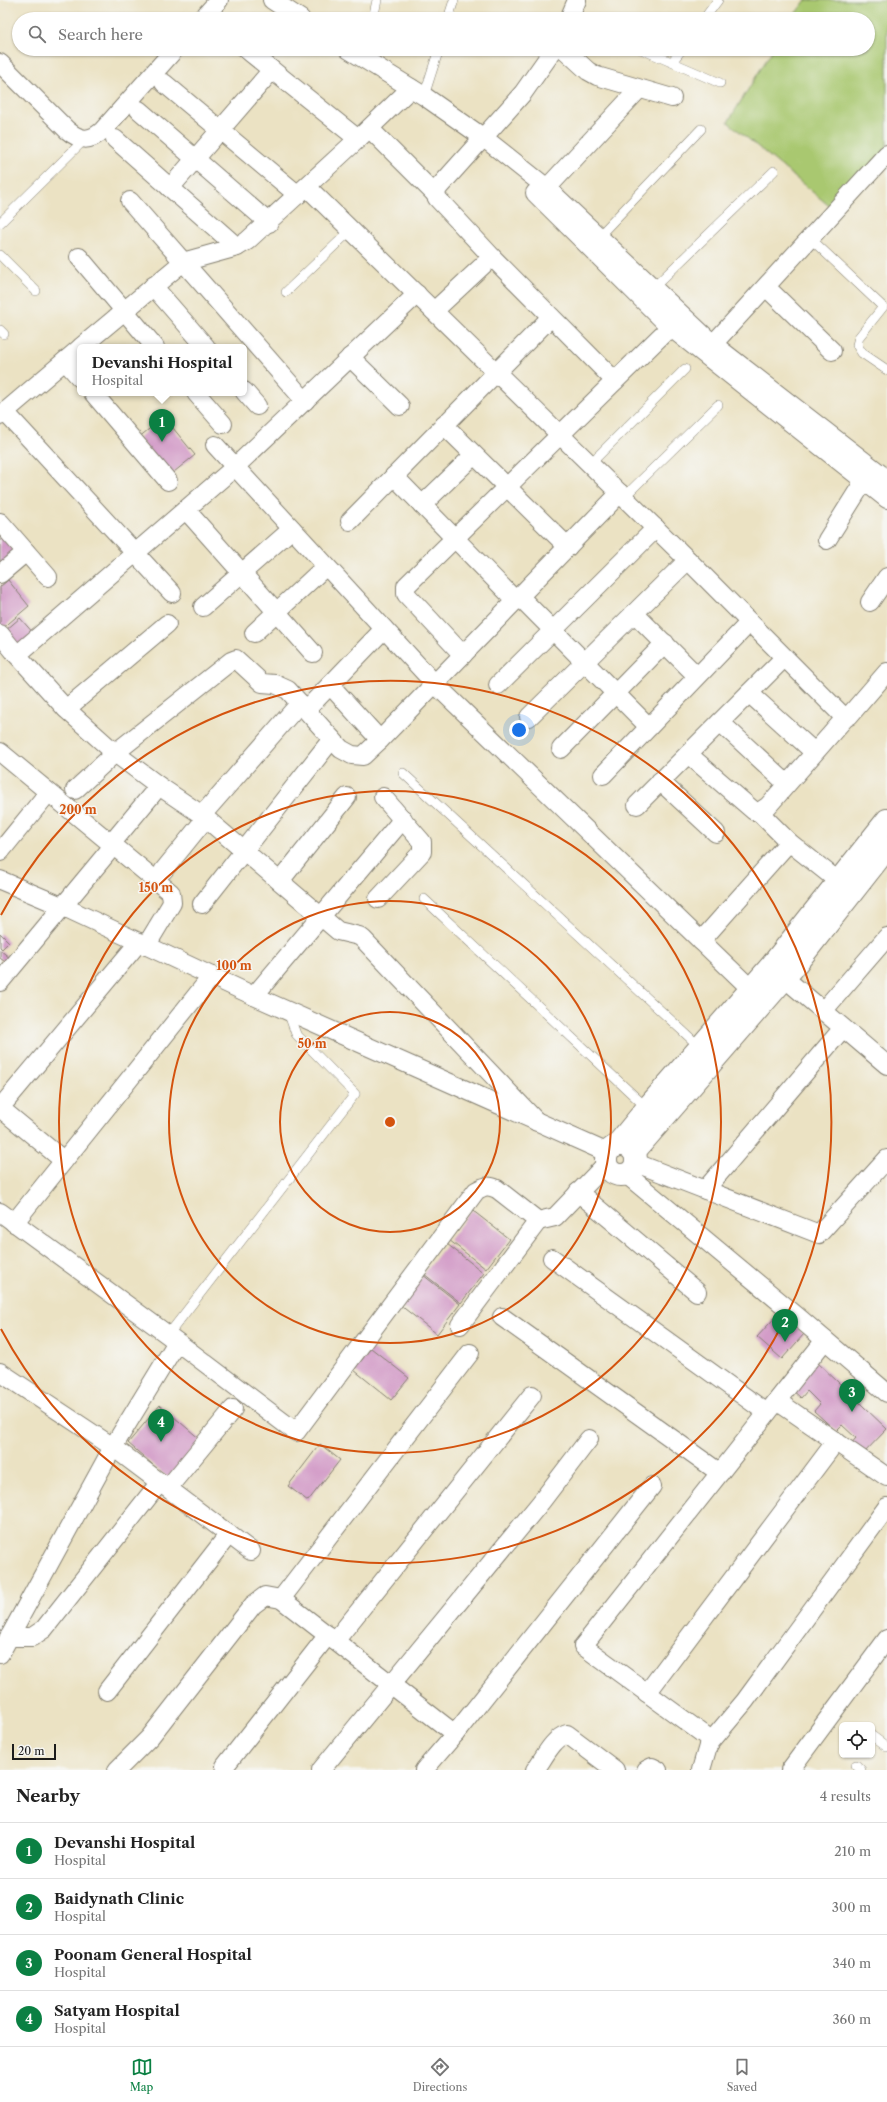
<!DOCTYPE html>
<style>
body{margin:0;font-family:"Libre Caslon Text",serif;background:#f6f6f6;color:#222}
.controls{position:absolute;right:12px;bottom:12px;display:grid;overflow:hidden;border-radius:6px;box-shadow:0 1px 3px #0004}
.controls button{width:36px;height:36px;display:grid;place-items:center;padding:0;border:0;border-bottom:1px solid #e0e0e0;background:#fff;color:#222;font:20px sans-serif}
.scale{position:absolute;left:12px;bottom:10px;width:44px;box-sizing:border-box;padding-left:4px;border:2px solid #1c1c1c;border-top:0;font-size:11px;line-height:14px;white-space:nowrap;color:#1c1c1c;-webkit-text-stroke:3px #f6f6f2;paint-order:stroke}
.you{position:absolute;left:519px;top:730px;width:14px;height:14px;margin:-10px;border:3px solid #fff;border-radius:50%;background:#1a73e8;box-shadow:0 0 0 6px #1a73e833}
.badge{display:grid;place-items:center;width:26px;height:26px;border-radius:50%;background:#0b8043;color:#fff;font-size:13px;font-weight:700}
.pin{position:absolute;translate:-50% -33px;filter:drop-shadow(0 1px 2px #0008)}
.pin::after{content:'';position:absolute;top:21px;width:14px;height:12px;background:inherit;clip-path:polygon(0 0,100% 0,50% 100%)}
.popup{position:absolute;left:77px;top:344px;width:170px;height:52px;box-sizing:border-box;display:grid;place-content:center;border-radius:6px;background:#fff;filter:drop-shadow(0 1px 3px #0005);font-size:13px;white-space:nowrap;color:#767676}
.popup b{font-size:15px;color:#222}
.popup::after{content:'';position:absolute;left:50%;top:100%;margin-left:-8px;border:8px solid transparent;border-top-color:#fff}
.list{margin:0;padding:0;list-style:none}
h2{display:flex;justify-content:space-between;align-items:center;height:52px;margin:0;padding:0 16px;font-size:17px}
h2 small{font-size:13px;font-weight:400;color:#767676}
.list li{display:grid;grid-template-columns:26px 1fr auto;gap:12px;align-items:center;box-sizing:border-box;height:56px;padding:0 16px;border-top:1px solid #e0e0e0}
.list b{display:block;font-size:15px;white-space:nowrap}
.list p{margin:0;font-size:13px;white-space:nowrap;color:#767676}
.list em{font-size:13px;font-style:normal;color:#767676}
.icon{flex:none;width:22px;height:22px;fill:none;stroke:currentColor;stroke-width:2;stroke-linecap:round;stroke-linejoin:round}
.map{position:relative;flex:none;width:887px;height:1770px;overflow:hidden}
.search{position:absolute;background:#fff;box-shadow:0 1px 3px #0004;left:12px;right:12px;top:12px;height:44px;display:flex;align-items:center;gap:10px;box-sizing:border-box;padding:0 14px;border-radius:22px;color:#767676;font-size:15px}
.sheet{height:276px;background:#fff}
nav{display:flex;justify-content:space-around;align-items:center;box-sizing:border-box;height:56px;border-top:1px solid #e0e0e0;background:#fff;font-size:11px;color:#767676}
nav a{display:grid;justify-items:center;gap:2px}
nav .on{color:#0b8043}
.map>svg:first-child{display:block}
</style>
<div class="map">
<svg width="887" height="1770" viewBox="0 0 887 1770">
<rect width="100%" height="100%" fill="#f6f6f2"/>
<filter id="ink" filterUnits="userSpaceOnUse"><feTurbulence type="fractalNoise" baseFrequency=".025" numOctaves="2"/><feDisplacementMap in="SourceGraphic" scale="8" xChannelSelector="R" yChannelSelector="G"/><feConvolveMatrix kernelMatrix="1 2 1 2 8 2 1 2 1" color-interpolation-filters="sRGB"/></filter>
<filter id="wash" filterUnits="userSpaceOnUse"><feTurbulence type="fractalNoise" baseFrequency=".012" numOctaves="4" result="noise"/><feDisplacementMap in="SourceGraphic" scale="16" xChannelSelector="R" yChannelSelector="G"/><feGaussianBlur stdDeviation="0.9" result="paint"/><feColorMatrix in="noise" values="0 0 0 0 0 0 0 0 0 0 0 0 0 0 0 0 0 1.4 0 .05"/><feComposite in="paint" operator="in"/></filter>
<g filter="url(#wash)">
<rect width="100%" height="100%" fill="#ebe2c3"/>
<path fill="#a9c870" stroke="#627246" d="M806,0H887V148L833,209L728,122L773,49H868V19H791Z"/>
<g id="blocks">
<g fill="#d39cc8">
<path d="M164,417L195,455L169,476L138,438Z"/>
<path d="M0,534L17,554L0,569Z"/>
<path d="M8,580L29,606L2,629L0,627V587Z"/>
<path d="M20,618L35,635L21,648L6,630Z"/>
<path d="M0,933L9,942L2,949L0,947Z"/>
<path d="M0,950L10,958L5,962L0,958Z"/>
<path d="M472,1210L509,1239L486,1269L449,1240Z"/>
<path d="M447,1244L484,1273L461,1303L424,1274Z"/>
<path d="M423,1275L460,1304L437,1334L400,1305Z"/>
<path d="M780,1312L804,1334L782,1359L757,1337Z"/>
<path d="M371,1348L409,1378L391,1400L354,1370Z"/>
<path d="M816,1361L887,1429L861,1456L850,1445L856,1438L842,1425L836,1431L814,1411L820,1404L807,1391L801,1398L790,1388Z"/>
<path d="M160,1405L201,1440L168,1478L128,1443Z"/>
<path d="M320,1444L340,1460L308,1501L288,1486Z"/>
</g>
</g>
</g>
<g filter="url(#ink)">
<use href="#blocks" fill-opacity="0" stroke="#847f70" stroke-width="1"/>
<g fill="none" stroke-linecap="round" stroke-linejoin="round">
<g stroke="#847f70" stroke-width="10">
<g id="lane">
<path d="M373,19L377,0"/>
<path d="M448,19L454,0"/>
<path d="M704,19L718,0"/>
<path d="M641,49L720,83"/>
<path d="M672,62L682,49"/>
<path d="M424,96L439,49"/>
<path d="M0,223L84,140"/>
<path d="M599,236L701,129"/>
<path d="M810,238L883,307L859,337L857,345L862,353L887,370"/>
<path d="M0,255L36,291"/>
<path d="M653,288L774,171"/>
<path d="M286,292L351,230"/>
<path d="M0,330L4,334"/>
<path d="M590,464L685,369"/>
<path d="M624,497L718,405"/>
<path d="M403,773L700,1047"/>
<path d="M424,899L647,1108"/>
<path d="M168,1335L355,1094L296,1034L288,1012"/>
<path d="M872,1736L887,1747"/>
<path d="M856,1765L861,1770"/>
</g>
</g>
<g stroke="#847f70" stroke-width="20">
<g id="street">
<path d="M272,0L301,19"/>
<path d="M202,19L219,0"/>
<path d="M569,19L577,0"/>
<path d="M246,49L358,139"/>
<path d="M348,49L424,96L484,138L547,188L713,344L887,479"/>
<path d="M554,49L523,93L439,187L435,194L437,198L492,257L615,381"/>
<path d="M564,49L588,71L597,76L672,98"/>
<path d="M0,63L67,130C80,141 90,142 103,130L175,49"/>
<path d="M164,83L298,195"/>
<path d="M139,110L269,223"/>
<path d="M370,129L435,194"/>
<path d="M115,139L237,247"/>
<path d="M307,187L688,560L842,715L846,717L849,716L887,672"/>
<path d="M170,188L272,70"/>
<path d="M547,188L639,89"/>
<path d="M535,193L670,327L887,499"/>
<path d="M130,201L305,401"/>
<path d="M79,257L155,347"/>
<path d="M153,286L206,347"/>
<path d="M766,287L832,351"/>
<path d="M417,294L235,467L17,655L66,709L115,753L159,786L202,815L338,931L359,936L363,939L537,1122"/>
<path d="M434,311L492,257"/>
<path d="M713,344L887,154"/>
<path d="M81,347L183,262L237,247L247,241L358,139L411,88"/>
<path d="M350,357L400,406"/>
<path d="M65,361L80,378"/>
<path d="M244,391L257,406"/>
<path d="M93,393L168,481"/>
<path d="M196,393L223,424"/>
<path d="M5,412L172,593"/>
<path d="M0,416L80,348"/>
<path d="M444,425L568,547"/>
<path d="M215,445L435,684L751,989"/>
<path d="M394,476L516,601"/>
<path d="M422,505L474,455"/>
<path d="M186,510L313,653"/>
<path d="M350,521L551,317"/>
<path d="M0,522L48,577"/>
<path d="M827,540L864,481"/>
<path d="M0,574L26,552"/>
<path d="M520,597L649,727"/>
<path d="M870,602L887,577"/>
<path d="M203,607L292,529"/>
<path d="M634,613L697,676"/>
<path d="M254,633L326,566"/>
<path d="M0,634L17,655"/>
<path d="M463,655L406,594V586L670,327"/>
<path d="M330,685L380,740"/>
<path d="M498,685L656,528"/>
<path d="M749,693L814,752"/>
<path d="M66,709L167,624"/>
<path d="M306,710L384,629"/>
<path d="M529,717L688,560"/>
<path d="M720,722L786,783"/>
<path d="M561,749L665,643"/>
<path d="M0,752L171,893L172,903L146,946"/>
<path d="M688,754L754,811L759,812L768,806L846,717"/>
<path d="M603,775L749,623"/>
<path d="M660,781L716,833"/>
<path d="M75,790L115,753L231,661L236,659L262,683L275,684L288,690L341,749L352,755L363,756L380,740L620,493"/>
<path d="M637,805L784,658"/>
<path d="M759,812L789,842L838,881"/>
<path d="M202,815L300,703"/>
<path d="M111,844L159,786"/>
<path d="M0,852L48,793"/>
<path d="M163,871L206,818"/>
<path d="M0,880L64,907L254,996L608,1153"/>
<path d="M280,881L347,797"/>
<path d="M378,899L422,852V842L383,797"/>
<path d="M202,904L332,739"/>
<path d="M701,941L789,842"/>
<path d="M775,970L887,1065"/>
<path d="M0,982L113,846"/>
<path d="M254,996L403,819"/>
<path d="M823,1011L887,937"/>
<path d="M63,1160L0,1108L139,942"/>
<path d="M636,1163L819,1234L887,1159"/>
<path d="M626,1174L798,1317L887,1393"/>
<path d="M705,1190L843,1028"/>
<path d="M578,1192L697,1292"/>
<path d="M0,1212L168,1335L296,1432L476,1191C484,1186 488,1185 497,1189L538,1221L555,1217L607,1163"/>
<path d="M14,1223L212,976"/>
<path d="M552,1258L767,1413"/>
<path d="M502,1317L720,1473"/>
<path d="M460,1325L538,1221"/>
<path d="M0,1372L113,1447L251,1551"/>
<path d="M777,1401L887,1477"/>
<path d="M168,1488L233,1409"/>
<path d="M281,1599L470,1353"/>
<path d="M9,1637H32L44,1629L160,1482"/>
<path d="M335,1641L532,1395"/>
<path d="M0,1654L113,1447L177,1342"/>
<path d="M107,1691L229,1534"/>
<path d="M647,1693L836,1441"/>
<path d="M708,1745L745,1701L887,1507"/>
<path d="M225,1766L328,1635"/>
<path d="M117,1770L150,1737L253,1605L265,1596L281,1599L455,1734"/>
<path d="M321,1770L541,1502L589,1439"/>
<path d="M424,1770L455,1734L652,1486"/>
<path d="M535,1770C544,1758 553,1738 567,1734L615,1770"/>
<path d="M646,1770L652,1767L658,1770"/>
<path d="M701,1770L710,1739L583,1646L825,1340"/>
<path d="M790,1770L887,1639"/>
</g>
</g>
<g stroke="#847f70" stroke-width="24">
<g id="secondary">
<circle cx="621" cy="1160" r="15"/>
<path d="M616,1146L647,1108L771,966L887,820"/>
<path d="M634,1152L785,978L887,848"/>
</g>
</g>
<use href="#lane" stroke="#fff" stroke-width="9"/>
<use href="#street" stroke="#fff" stroke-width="18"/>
<use href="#secondary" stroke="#fff" stroke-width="22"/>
</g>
</g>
<g fill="none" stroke="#d4530e" stroke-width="2">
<circle cx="390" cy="1122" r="110"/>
<circle cx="390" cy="1122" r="221"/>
<circle cx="390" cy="1122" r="331"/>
<path d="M1 915A441 441 0 1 1 1 1329"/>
</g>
<circle cx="390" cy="1122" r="6" fill="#d4530e" stroke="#f6f6f2" stroke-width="2"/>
<g font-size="12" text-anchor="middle" font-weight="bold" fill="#d4530e" stroke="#f6f6f2" stroke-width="3" stroke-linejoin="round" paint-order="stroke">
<text x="78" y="814">200 m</text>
<text x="156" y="892">150 m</text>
<text x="234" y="970">100 m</text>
<text x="312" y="1048">50 m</text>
</g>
</svg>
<div class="controls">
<button><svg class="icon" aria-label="locate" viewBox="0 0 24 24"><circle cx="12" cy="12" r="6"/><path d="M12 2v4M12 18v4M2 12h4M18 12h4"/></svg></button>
</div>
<div class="scale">20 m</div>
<div class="you"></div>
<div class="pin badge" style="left:162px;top:442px">1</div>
<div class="popup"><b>Devanshi Hospital</b>Hospital</div>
<div class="pin badge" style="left:785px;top:1342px">2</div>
<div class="pin badge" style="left:852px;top:1412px">3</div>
<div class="pin badge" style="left:161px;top:1442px">4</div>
<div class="search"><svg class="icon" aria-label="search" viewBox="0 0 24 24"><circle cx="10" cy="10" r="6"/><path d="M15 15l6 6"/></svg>Search here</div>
</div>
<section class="sheet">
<h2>Nearby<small>4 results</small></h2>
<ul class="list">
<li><span class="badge">1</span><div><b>Devanshi Hospital</b><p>Hospital</p></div><em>210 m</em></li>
<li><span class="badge">2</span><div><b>Baidynath Clinic</b><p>Hospital</p></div><em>300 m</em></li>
<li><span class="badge">3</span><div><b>Poonam General Hospital</b><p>Hospital</p></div><em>340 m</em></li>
<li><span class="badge">4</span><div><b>Satyam Hospital</b><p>Hospital</p></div><em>360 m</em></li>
</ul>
</section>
<nav>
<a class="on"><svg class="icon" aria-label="map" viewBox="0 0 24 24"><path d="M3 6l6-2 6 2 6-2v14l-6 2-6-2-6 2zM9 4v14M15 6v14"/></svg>Map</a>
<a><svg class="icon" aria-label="directions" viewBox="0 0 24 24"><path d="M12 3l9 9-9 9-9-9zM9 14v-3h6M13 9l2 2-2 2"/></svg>Directions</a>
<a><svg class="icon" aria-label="saved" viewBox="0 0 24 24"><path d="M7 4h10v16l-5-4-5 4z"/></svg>Saved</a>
</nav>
